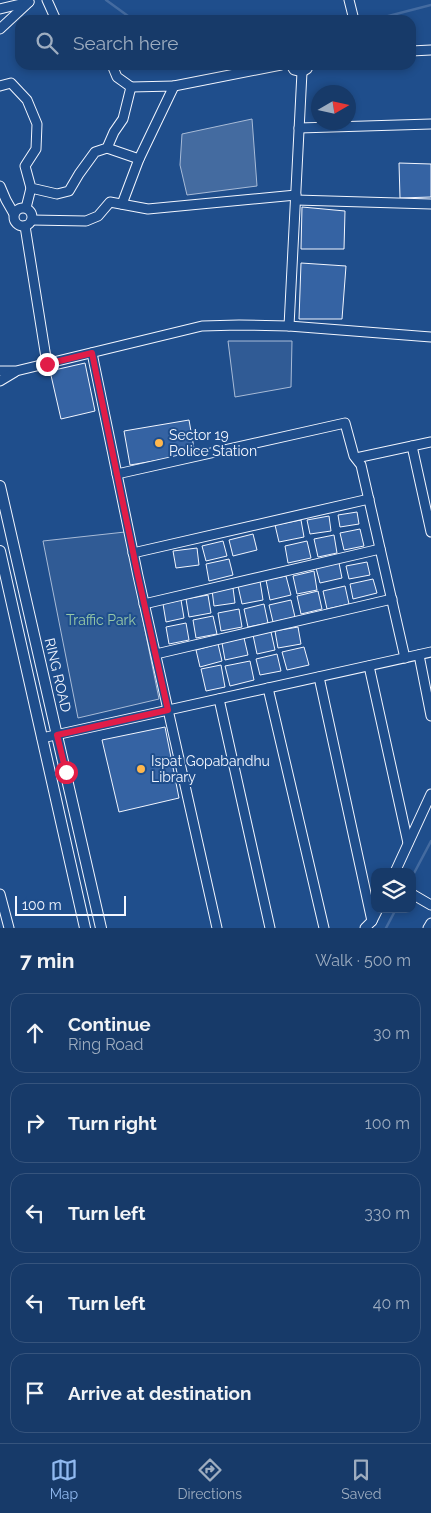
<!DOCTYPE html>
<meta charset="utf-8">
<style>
body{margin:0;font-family:Raleway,sans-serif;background:#244571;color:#f1f3f6}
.controls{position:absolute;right:15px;bottom:15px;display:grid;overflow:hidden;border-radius:10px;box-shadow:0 2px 8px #0003}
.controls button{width:45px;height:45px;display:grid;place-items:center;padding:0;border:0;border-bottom:1px solid #36547d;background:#173a69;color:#f1f3f6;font:25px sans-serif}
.compass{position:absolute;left:311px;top:85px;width:45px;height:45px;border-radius:50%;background:#173a69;box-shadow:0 2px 8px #0003;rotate:81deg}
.scale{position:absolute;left:15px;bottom:12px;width:111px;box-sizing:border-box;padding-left:5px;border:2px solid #f2f6ff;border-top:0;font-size:14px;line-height:18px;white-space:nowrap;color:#f2f6ff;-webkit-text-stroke:4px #1f4e8c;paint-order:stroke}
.stop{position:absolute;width:15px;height:15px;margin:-11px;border:4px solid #e11d48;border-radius:50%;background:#fff}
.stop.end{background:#e11d48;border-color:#fff;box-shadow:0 1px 5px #0008}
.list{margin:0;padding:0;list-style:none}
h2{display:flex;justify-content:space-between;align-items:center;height:65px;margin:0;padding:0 20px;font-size:21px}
h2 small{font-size:16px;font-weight:400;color:#9eadc0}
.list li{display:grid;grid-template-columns:32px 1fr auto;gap:15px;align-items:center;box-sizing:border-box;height:80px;margin:0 10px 10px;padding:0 10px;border:1px solid #36547d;border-radius:15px}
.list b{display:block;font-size:19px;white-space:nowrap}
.list p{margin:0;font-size:16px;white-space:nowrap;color:#9eadc0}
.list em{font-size:16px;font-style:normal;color:#9eadc0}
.icon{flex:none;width:28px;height:28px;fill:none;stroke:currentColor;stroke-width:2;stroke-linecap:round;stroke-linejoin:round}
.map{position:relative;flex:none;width:431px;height:928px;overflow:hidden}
.search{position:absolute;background:#173a69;box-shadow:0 2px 8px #0003;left:15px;right:15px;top:15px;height:55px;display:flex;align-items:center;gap:12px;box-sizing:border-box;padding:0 18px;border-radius:15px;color:#9eadc0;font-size:19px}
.sheet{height:515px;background:#173a69}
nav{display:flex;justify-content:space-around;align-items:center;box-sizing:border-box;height:70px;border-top:1px solid #36547d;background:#173a69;font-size:14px;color:#9eadc0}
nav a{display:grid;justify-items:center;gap:2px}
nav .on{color:#90b9f0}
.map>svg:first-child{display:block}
</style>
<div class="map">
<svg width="431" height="928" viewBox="0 0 431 928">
<rect width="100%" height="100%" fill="#1f4e8c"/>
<g fill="#305b95" stroke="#a8bbd7">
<path d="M228,341H292L291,387L235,397Z"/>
<path d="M125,532L159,699L78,718L43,541Z"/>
</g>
<path fill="#446ba0" stroke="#a8bbd7" d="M252,119L257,186L187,195L180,165L182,134Z"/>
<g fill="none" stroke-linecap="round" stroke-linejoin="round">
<g stroke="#446ba0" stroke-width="2.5">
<path d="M106,0L128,16L146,20"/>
<path d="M373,20L431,5"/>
<path d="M412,877L431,841"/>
<path d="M386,928L396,909"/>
</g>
</g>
<g fill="#3563a3" stroke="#f2f6ff">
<path d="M399,163L431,164V197L400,198Z"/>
<path d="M302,207L345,211L344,249H301Z"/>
<path d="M301,263L346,266L342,319H299Z"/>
<path d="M85,363L95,411L61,419L50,371Z"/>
<path d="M189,420L195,454L130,465L124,431Z"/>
<path d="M357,512L359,524L340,527L338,515Z"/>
<path d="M329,516L331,531L310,534L307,520Z"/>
<path d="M301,520L304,537L279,542L275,525Z"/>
<path d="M360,529L364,546L344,550L340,533Z"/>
<path d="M253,534L257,550L233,556L229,540Z"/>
<path d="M334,535L337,553L318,557L314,539Z"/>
<path d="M223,541L227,556L206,561L202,546Z"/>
<path d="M307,541L311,558L288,563L285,546Z"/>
<path d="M197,548L199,565L176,568L173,551Z"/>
<path d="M229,559L233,575L209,581L206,564Z"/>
<path d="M367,562L370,575L349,579L346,566Z"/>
<path d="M339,563L342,578L320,583L316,568Z"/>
<path d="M314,571L317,590L297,594L293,576Z"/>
<path d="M286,576L291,595L270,600L266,580Z"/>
<path d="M373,579L377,593L353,599L350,584Z"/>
<path d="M260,581L263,600L242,604L238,586Z"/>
<path d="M345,586L349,604L327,609L323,591Z"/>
<path d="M233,588L235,603L214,606L212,590Z"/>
<path d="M318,591L322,609L301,614L297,596Z"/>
<path d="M208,595L211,613L189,617L186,599Z"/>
<path d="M181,600L184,618L166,622L163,604Z"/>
<path d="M291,600L295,617L273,622L269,605Z"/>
<path d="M264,604L268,623L248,627L244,609Z"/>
<path d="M239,609L242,627L221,631L218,613Z"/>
<path d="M213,616L217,634L196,638L193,620Z"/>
<path d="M186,623L189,640L169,644L166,627Z"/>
<path d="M298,627L301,644L278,648L275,631Z"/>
<path d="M271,632L275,650L257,654L253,635Z"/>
<path d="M244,638L248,655L225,660L222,643Z"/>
<path d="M218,644L222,661L200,667L196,650Z"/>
<path d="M304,647L309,665L287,670L282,652Z"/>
<path d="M277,654L281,671L260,675L256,659Z"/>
<path d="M250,661L254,680L230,686L225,666Z"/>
<path d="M221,665L225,687L206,691L201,669Z"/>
<path d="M165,727L179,798L119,812L102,740Z"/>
</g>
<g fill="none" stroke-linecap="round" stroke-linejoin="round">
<g stroke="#f2f6ff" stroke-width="11">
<g id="minor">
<path d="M47,0L56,20"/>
<path d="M349,0L354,20"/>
<path d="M0,9L29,2"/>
<path d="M0,29L29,2"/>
<path d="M411,51L431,50"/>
<path d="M291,65L294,70L302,72L307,69L309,65"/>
<path d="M0,86L11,83L27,100L37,124L36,149L25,166L31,188L57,194L69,191L79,174L95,152L107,148L114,132L123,119L131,87L117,77L112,65"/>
<path d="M174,86L281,65"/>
<path d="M299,128L431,124"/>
<path d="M107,148L139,159"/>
<path d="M0,186L6,200L14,214"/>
<path d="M296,200L431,204"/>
<path d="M122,204L139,159L174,86L131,87"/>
<circle cx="23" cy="217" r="9"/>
<path d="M26,208L31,188"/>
<path d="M32,220L86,221L98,216L110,202L148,209L296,195"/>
<path d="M25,226L47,364"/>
<path d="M289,326L302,72"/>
<path d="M92,353L138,576L217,928"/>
<path d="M0,371H16L202,326L239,325L289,326L431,337"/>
<path d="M0,381L15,372"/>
<path d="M412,446L431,532"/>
<path d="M356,458L431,442"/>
<path d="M117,474L345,423L354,456L361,465L405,658"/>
<path d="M133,553L369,499"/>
<path d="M144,604L380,549"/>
<path d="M156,654L392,599"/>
<path d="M419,655L431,716"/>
<path d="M369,666L408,843"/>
<path d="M319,677L372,921"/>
<path d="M268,688L324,928"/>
<path d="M219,699L270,928"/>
<path d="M42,738L431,652"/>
<path d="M395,872L431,794"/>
<path d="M0,894L9,928"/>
<path d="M412,894L431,905"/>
<path d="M365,928L372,921L378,909"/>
<path d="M428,928L431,923"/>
</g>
</g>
<g stroke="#f2f6ff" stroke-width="12">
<g id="major">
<path d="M0,486L101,928"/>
<path d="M0,551L85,928"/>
</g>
</g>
<use href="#minor" stroke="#1f4e8c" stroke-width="9"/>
<use href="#major" stroke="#1f4e8c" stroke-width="10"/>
</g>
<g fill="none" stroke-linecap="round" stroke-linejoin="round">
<path stroke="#e11d48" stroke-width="6" d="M47,364L92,353L138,576L168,710L57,735L66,772"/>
</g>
<g fill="#ffb74d" stroke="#1f4e8c" stroke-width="2">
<circle cx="159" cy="443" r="5"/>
<circle cx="141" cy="769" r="5"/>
</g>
<g text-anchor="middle" stroke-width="4" stroke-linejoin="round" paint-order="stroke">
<g font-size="14" fill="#f2f6ff" stroke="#1f4e8c" text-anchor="start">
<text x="169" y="440">Sector 19<tspan x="169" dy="16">Police Station</tspan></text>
<text x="151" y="766">Ispat Gopabandhu<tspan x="151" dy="16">Library</tspan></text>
</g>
<g font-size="14" fill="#97c8a6" stroke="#1f4e8c">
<text x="101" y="625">Traffic Park</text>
</g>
<g font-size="14" fill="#f2f6ff" stroke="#1f4e8c">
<text transform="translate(58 675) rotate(77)" y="5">RING ROAD</text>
</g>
</g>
</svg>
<div class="controls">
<button><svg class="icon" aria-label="layers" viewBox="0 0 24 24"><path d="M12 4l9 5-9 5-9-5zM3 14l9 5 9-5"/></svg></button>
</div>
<svg class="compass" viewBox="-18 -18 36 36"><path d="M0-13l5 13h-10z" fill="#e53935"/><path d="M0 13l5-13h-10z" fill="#9eadc0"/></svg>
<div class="scale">100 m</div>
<div class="stop" style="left:66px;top:772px"></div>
<div class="stop end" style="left:47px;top:364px"></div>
<div class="search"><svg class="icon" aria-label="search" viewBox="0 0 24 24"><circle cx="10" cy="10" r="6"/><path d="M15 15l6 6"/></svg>Search here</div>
</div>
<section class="sheet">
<h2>7 min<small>Walk · 500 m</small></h2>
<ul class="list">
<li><svg class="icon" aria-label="ahead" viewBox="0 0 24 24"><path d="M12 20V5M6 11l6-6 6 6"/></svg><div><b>Continue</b><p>Ring Road</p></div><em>30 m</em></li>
<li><svg class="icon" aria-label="right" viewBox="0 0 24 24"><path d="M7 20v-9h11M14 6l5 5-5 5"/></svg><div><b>Turn right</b></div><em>100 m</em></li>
<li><svg class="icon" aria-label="left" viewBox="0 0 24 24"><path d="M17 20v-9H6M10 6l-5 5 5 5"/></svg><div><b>Turn left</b></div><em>330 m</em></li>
<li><svg class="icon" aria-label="left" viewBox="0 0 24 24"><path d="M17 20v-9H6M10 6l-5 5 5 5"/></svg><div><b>Turn left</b></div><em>40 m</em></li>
<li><svg class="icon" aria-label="arrive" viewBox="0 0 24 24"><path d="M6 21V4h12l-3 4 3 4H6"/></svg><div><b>Arrive at destination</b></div></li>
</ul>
</section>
<nav>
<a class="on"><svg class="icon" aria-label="map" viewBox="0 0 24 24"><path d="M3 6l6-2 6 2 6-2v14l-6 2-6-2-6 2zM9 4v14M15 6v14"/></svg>Map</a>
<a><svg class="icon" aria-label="directions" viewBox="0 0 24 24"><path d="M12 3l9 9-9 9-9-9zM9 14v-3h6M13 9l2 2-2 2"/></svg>Directions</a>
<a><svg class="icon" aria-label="saved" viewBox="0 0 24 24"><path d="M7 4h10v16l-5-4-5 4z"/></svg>Saved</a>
</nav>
